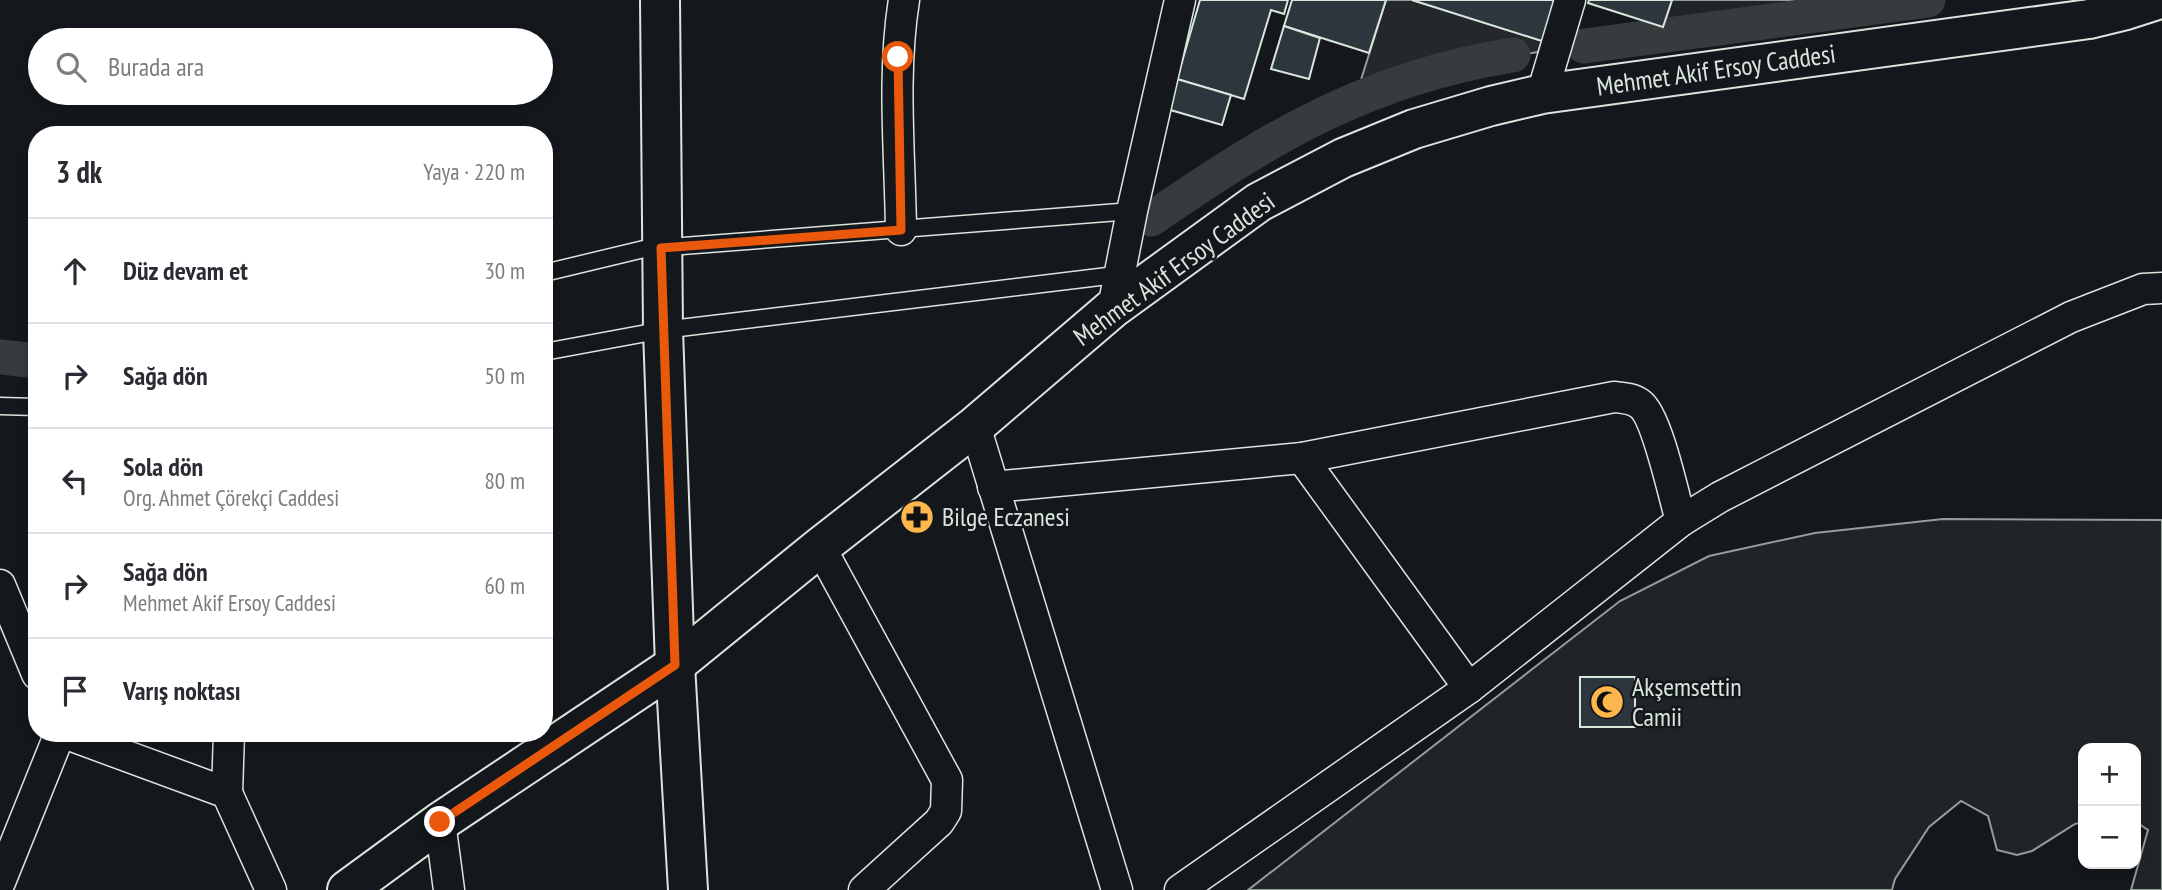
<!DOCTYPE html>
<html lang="tr">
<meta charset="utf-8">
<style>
body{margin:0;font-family:"PT Sans Narrow",sans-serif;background:#f7f7f7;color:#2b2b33}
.controls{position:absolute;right:21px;bottom:21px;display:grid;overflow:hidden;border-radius:14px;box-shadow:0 4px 10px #0003}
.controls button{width:63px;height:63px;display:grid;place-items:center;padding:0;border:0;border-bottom:2px solid #e1e1e2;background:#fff;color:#2b2b33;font:35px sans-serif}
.stop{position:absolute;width:21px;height:21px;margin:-16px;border:5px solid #ea580c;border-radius:50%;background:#fff}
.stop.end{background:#ea580c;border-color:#fff;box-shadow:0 2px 7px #0008}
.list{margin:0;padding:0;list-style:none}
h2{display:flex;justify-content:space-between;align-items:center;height:91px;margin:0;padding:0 28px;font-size:30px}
h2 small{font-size:23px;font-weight:400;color:#7c7c81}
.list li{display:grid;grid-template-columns:46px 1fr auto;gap:21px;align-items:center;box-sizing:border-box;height:105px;padding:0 28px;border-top:2px solid #e1e1e2}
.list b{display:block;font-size:26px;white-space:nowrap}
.list p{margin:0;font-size:23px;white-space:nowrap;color:#7c7c81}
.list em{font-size:23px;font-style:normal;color:#7c7c81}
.icon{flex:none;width:38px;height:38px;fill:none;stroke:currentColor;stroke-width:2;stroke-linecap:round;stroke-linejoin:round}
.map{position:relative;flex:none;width:2162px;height:890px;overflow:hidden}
.search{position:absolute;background:#fff;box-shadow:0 4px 10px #0003;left:28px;top:28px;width:525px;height:77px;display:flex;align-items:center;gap:18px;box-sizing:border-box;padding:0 24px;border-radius:38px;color:#7c7c81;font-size:26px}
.panel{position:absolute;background:#fff;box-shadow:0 4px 10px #0003;left:28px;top:126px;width:525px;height:616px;border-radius:28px}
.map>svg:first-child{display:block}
</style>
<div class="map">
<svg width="2162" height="890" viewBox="0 0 2162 890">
<rect width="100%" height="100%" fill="#14181c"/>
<g fill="#202428" stroke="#939e99" stroke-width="2">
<path d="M1672,0H1901L1663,27Z"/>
<path d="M1943,519L2162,520V890H2131L2148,830L2136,822V748H2083V822L2075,824L2032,851L2017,855L1997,850L1988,816L1961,801L1929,827L1895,879L1892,890H1248L1620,601L1709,556L1815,533Z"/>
</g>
<path fill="#24282b" stroke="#939e99" stroke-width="2" d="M1386,0H1412L1542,41L1538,52L1458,65L1382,88L1355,99Z"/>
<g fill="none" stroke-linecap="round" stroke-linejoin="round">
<g stroke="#363b3e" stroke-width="35">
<path d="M1584,46L1928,0"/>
<path d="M1151,219C1270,137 1368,78 1513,55"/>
<path d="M0,357L37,361"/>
</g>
</g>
<g fill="#2c363c" stroke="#d8e6dc" stroke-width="2">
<path d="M1200,0H1288L1284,14L1271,10L1244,99L1177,79Z"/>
<path d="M1292,0H1386L1369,53L1284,26Z"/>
<path d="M1412,0H1555L1542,41Z"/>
<path d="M1589,0H1672L1663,27L1588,3Z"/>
<path d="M1284,26L1320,38L1309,79L1271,69Z"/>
<path d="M1177,79L1231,95L1222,125L1167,109Z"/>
<rect x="1580" y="677" width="55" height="50"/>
</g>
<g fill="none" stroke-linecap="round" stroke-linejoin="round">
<g stroke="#d8e6dc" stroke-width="19">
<g id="service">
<path d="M544,273L644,249L1132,211"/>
<path d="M544,352L663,330L1124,274"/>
<path d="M0,406L37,407"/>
</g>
</g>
<g stroke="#d8e6dc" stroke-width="33">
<g id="minor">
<path d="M1542,94L1570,0"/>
<path d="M901,230C900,155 892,74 904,0"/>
<path d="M1113,308L1132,211L1180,0"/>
<path d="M975,426L1117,890"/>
<path d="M1302,458L1469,688"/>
<path d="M993,487L1302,458L1614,397C1623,398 1632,398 1640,404C1657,416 1674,497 1681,521"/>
<path d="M820,547L947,780L946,811L939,822L864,890"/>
<path d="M0,585L37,674"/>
<path d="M64,733L227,793L271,890"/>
<path d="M227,793L229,733"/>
<path d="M440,822L449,890"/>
<path d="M0,882L60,733"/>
<path d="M1180,890L1469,688L1681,521L1720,497L2071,317L2143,289L2162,288"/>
</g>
</g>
<g stroke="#d8e6dc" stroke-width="42">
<path id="tertiary" d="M347,890L440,822L675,665L820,547L975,426L1113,308L1259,202L1343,158L1414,129L1491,106L1542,94L2089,19L2126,10L2157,0"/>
</g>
<g stroke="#d8e6dc" stroke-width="42">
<path id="secondary" d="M660,0L663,330L675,665L688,890"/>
</g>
<use href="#service" stroke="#14181c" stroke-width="16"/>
<use href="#minor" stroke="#14181c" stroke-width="30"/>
<use href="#tertiary" stroke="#14181c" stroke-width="38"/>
<use href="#secondary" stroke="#14181c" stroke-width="38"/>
</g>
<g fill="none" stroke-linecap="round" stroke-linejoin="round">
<path stroke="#ea580c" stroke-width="9" d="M440,822L675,665L661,248L901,230L898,57"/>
</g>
<defs>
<g id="pharmacy-disc" transform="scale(1.75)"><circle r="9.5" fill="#ffb74d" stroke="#14181c"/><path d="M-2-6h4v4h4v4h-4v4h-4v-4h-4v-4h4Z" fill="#111"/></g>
<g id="mosque-disc" transform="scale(1.75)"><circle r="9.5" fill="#ffb74d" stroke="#14181c"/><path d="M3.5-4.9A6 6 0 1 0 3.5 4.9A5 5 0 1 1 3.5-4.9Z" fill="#111"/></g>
</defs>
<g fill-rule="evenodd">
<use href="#pharmacy-disc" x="917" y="517"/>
<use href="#mosque-disc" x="1607" y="702"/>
</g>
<g text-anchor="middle" stroke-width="5" stroke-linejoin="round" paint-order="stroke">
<g font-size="26" fill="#d8e6dc" stroke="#14181c">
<text transform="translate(1716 70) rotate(-8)" y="9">Mehmet Akif Ersoy Caddesi</text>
<text transform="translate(1174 269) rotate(-36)" y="9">Mehmet Akif Ersoy Caddesi</text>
</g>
<g font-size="26" fill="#d8e6dc" stroke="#14181c" text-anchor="start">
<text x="942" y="526">Bilge Eczanesi</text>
<text x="1632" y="696">Akşemsettin<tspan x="1632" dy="30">Camii</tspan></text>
</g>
</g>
</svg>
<div class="controls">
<button>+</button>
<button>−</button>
</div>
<div class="stop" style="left:898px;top:57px"></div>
<div class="stop end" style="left:440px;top:822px"></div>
<div class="search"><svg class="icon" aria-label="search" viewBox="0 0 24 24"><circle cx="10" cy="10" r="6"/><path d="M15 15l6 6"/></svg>Burada ara</div>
<section class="panel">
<h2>3 dk<small>Yaya · 220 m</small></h2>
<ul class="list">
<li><svg class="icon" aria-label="ahead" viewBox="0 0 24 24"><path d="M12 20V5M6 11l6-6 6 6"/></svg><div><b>Düz devam et</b></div><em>30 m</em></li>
<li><svg class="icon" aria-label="right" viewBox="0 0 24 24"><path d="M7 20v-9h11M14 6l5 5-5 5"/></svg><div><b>Sağa dön</b></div><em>50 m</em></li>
<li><svg class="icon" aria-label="left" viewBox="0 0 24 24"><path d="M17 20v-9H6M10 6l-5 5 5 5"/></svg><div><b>Sola dön</b><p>Org. Ahmet Çörekçi Caddesi</p></div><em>80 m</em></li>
<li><svg class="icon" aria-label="right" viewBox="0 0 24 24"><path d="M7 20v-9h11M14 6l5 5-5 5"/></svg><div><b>Sağa dön</b><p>Mehmet Akif Ersoy Caddesi</p></div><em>60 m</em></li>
<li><svg class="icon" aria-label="arrive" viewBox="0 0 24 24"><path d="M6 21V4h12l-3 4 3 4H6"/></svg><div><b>Varış noktası</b></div></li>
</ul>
</section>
</div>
